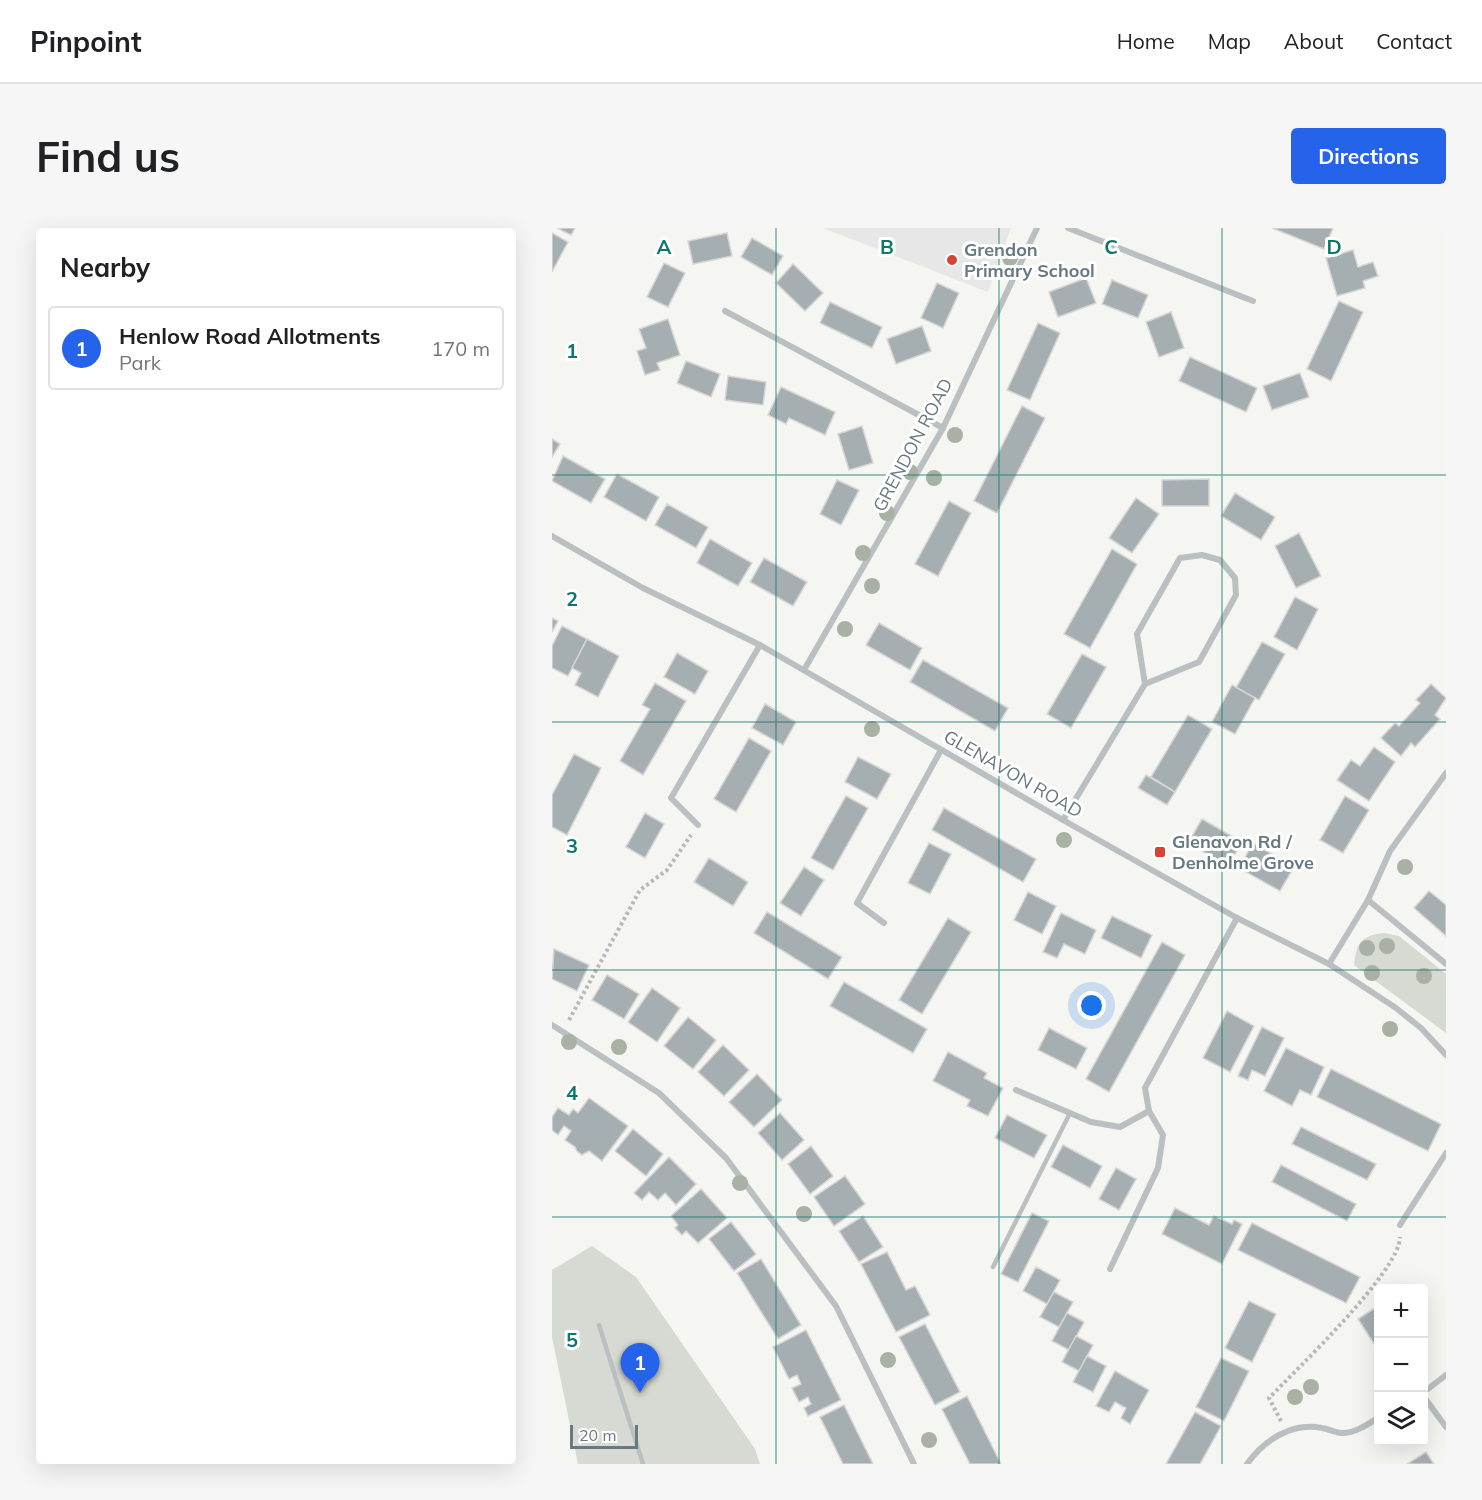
<!DOCTYPE html>
<meta charset="utf-8">
<style>
body{margin:0;font-family:Mulish,sans-serif;background:#f6f6f6;color:#202124}
.controls{position:absolute;right:18px;bottom:18px;display:grid;overflow:hidden;border-radius:6px;box-shadow:0 6px 24px #0002}
.controls button{width:54px;height:54px;display:grid;place-items:center;padding:0;border:0;border-bottom:2px solid #e0e0e0;background:#fff;color:#202124;font:30px sans-serif}
.scale{position:absolute;left:18px;bottom:15px;width:68px;box-sizing:border-box;padding-left:6px;border:3px solid #677981;border-top:0;font-size:16px;line-height:21px;white-space:nowrap;color:#677981;-webkit-text-stroke:4px #fff;paint-order:stroke}
.you{position:absolute;left:540px;top:778px;width:21px;height:21px;margin:-15px;border:4px solid #fff;border-radius:50%;background:#1a73e8;box-shadow:0 0 0 9px #1a73e833}
.badge{display:grid;place-items:center;width:39px;height:39px;border-radius:50%;background:#2563eb;color:#fff;font-size:20px;font-weight:700}
.pin{position:absolute;translate:-50% -50px;filter:drop-shadow(0 2px 3px #0008)}
.pin::after{content:'';position:absolute;top:32px;width:21px;height:18px;background:inherit;clip-path:polygon(0 0,100% 0,50% 100%)}
.list{margin:0;padding:0;list-style:none}
h2{display:flex;justify-content:space-between;align-items:center;height:78px;margin:0;padding:0 24px;font-size:26px}
h2 small{font-size:20px;font-weight:400;color:#757577}
.list li{display:grid;grid-template-columns:39px 1fr auto;gap:18px;align-items:center;box-sizing:border-box;height:84px;margin:0 12px 12px;padding:0 12px;border:2px solid #e0e0e0;border-radius:6px}
.list b{display:block;font-size:22px;white-space:nowrap}
.list p{margin:0;font-size:20px;white-space:nowrap;color:#757577}
.list em{font-size:20px;font-style:normal;color:#757577}
.icon{flex:none;width:33px;height:33px;fill:none;stroke:currentColor;stroke-width:2;stroke-linecap:round;stroke-linejoin:round}
.map{position:relative;flex:none;width:894px;height:1236px;overflow:hidden;border-radius:6px}
header{display:flex;align-items:center;gap:36px;box-sizing:border-box;height:84px;padding:0 30px;background:#fff;border-bottom:2px solid #e0e0e0}
header strong{font-size:28px}
nav{display:flex;gap:33px;margin-inline-start:auto;font-size:21px}
.intro{display:flex;align-items:center;justify-content:space-between;box-sizing:border-box;height:144px;padding:0 36px}
h1{margin:0;font-size:42px}
.button{padding:15px 27px;border-radius:6px;background:#2563eb;color:#fff;font-size:21px;font-weight:700}
main{display:flex;gap:36px;padding:0 36px}
aside{flex:1;background:#fff;border-radius:6px;box-shadow:0 6px 24px #0002}
.map>svg:first-child{display:block}
</style>
<header>
<strong>Pinpoint</strong>
<nav><a>Home</a><a>Map</a><a>About</a><a>Contact</a></nav>
</header>
<div class="intro"><h1>Find us</h1><a class="button">Directions</a></div>
<main>
<aside>
<h2>Nearby<small></small></h2>
<ul class="list">
<li><span class="badge">1</span><div><b>Henlow Road Allotments</b><p>Park</p></div><em>170 m</em></li>
</ul>
</aside>
<div class="map">
<svg width="894" height="1236" viewBox="0 0 894 1236">
<rect width="100%" height="100%" fill="#f5f5f2"/>
<path fill="#e6e7e6" d="M271,0H459L436,64Z"/>
<g fill="#d6dad2">
<path d="M832,705L847,708L894,746V805L802,737C804,715 810,707 832,705Z"/>
<path d="M40,1018L84,1049L203,1221L208,1236H26L0,1109V1042Z"/>
</g>
<g fill="#a5aeb1" stroke="#d7d6d5" stroke-width="1.5">
<path d="M5,0H23L19,7Z"/>
<path d="M720,0H781L772,21Z"/>
<path d="M0,5L16,14L0,44Z"/>
<path d="M175,5L180,28L141,36L136,13Z"/>
<path d="M200,10L231,28L220,47L189,29Z"/>
<path d="M801,22L806,39L821,34L826,48L811,53L813,60L785,68L774,30Z"/>
<path d="M112,35L133,45L116,79L95,69Z"/>
<path d="M241,36L271,65L253,83L224,55Z"/>
<path d="M534,50L544,75L506,89L497,64Z"/>
<path d="M560,52L596,67L586,90L550,76Z"/>
<path d="M385,55L407,65L391,100L369,90Z"/>
<path d="M787,73L811,84L779,153L755,141Z"/>
<path d="M278,74L330,99L320,120L268,95Z"/>
<path d="M619,84L632,120L607,129L594,94Z"/>
<path d="M116,91L128,127L105,135L108,142L93,147L85,123L94,120L87,101Z"/>
<path d="M486,95L508,105L478,172L455,162Z"/>
<path d="M370,98L379,123L344,136L335,111Z"/>
<path d="M638,129L705,160L694,184L627,153Z"/>
<path d="M134,133L168,146L159,169L125,155Z"/>
<path d="M748,145L757,169L720,182L711,158Z"/>
<path d="M176,148L214,154L211,177L173,172Z"/>
<path d="M229,159L283,184L273,207L237,190L234,196L216,187Z"/>
<path d="M470,178L493,190L445,285L422,273Z"/>
<path d="M310,198L321,235L297,242L286,206Z"/>
<path d="M0,211L8,216L0,229Z"/>
<path d="M11,228L53,251L39,275L0,253Z"/>
<path d="M65,246L107,269L94,293L52,269Z"/>
<path d="M657,251V278H610V252Z"/>
<path d="M285,252L307,262L289,297L268,286Z"/>
<path d="M683,265L723,289L709,312L669,288Z"/>
<path d="M584,270L607,286L580,325L557,310Z"/>
<path d="M397,273L419,285L386,348L363,336Z"/>
<path d="M115,276L156,299L144,320L103,297Z"/>
<path d="M747,305L769,348L744,360L723,318Z"/>
<path d="M158,311L200,335L186,358L145,335Z"/>
<path d="M560,321L585,336L538,420L512,406Z"/>
<path d="M212,330L255,354L241,378L198,354Z"/>
<path d="M743,369L766,381L745,422L722,409Z"/>
<path d="M0,390L6,393L0,404Z"/>
<path d="M327,395L370,420L358,442L314,417Z"/>
<path d="M10,398L35,411L16,448L0,440V418Z"/>
<path d="M35,411L67,428L46,469L23,457L29,445L20,440Z"/>
<path d="M710,414L733,426L707,472L684,460Z"/>
<path d="M125,425L156,443L143,466L112,449Z"/>
<path d="M530,426L554,439L519,500L495,486Z"/>
<path d="M371,432L456,480L443,503L358,454Z"/>
<path d="M103,455L134,473L91,547L68,533L98,481L90,477Z"/>
<path d="M879,456L894,470L883,487L888,491L863,519L859,515L849,528L829,510L843,495L847,498L868,475L864,472Z"/>
<path d="M680,457L703,470L683,506L660,494Z"/>
<path d="M213,476L244,494L231,517L200,500Z"/>
<path d="M636,487L660,501L623,564L599,549Z"/>
<path d="M197,510L219,523L184,584L162,571Z"/>
<path d="M822,519L843,534L817,573L785,552L799,532L808,538Z"/>
<path d="M22,526L49,540L15,607L0,599V567Z"/>
<path d="M306,529L339,546L325,571L293,554Z"/>
<path d="M594,547L623,564L615,577L586,560Z"/>
<path d="M294,568L316,580L281,642L259,630Z"/>
<path d="M793,568L817,582L791,625L768,612Z"/>
<path d="M392,580L484,631L471,654L380,602Z"/>
<path d="M93,585L112,596L93,630L74,619Z"/>
<path d="M650,591L690,614L676,638L636,615Z"/>
<path d="M377,615L399,626L378,666L356,655Z"/>
<path d="M701,615L742,639L728,663L687,640Z"/>
<path d="M157,630L196,654L181,678L142,654Z"/>
<path d="M252,639L272,652L249,688L228,675Z"/>
<path d="M877,663L894,677V708L862,680Z"/>
<path d="M476,664L504,678L490,706L462,692Z"/>
<path d="M215,684L290,729L276,751L202,705Z"/>
<path d="M509,685L544,702L533,726L512,716L505,730L491,724Z"/>
<path d="M560,688L600,707L589,730L549,710Z"/>
<path d="M396,690L419,704L370,786L347,772Z"/>
<path d="M610,714L633,727L557,864L534,851Z"/>
<path d="M2,721L37,737L25,763L0,751Z"/>
<path d="M55,747L87,766L72,791L40,772Z"/>
<path d="M292,754L375,801L361,825L278,778Z"/>
<path d="M100,760L128,780L105,814L76,794Z"/>
<path d="M675,783L702,798L678,844L651,830Z"/>
<path d="M136,789L164,812L141,841L112,818Z"/>
<path d="M710,799L732,810L713,848L700,842L696,852L686,848Z"/>
<path d="M497,800L535,820L524,841L486,822Z"/>
<path d="M171,817L197,842L172,868L146,844Z"/>
<path d="M734,820L772,839L759,867L748,862L740,878L712,863Z"/>
<path d="M396,824L435,845L432,850L451,860L436,888L415,878L418,872L381,853Z"/>
<path d="M779,841L889,896L876,923L765,869Z"/>
<path d="M205,846L230,872L202,899L177,874Z"/>
<path d="M37,870L76,898L50,933L37,923L30,927L25,923L23,919L13,912L19,903L12,898L6,907L0,902V889L6,880L17,887L21,881L26,885Z"/>
<path d="M228,885L252,912L230,932L206,905Z"/>
<path d="M455,887L495,907L482,930L443,910Z"/>
<path d="M749,899L824,936L815,952L740,916Z"/>
<path d="M81,901L111,926L94,948L63,923Z"/>
<path d="M511,917L550,938L538,960L499,939Z"/>
<path d="M259,918L281,948L258,966L236,936Z"/>
<path d="M117,929L144,956L124,977L113,965L106,972L97,964L90,972L82,965Z"/>
<path d="M729,937L804,976L795,993L720,954Z"/>
<path d="M564,940L584,951L567,982L547,971Z"/>
<path d="M293,948L313,976L282,998L262,969Z"/>
<path d="M149,961L175,990L146,1015L134,1003L130,1007L123,1000L126,997L119,988Z"/>
<path d="M623,980L657,997L662,988L680,996L682,992L690,996L670,1036L610,1006Z"/>
<path d="M480,985L497,993L466,1054L449,1046Z"/>
<path d="M311,988L331,1019L307,1034L287,1003Z"/>
<path d="M179,994L204,1026L182,1043L157,1011Z"/>
<path d="M700,995L808,1049L794,1075L686,1022Z"/>
<path d="M335,1024L354,1062L363,1058L378,1087L344,1104L309,1036Z"/>
<path d="M209,1031L249,1097L226,1111L185,1045Z"/>
<path d="M484,1039L508,1052L495,1076L471,1063Z"/>
<path d="M502,1064L521,1074L507,1099L488,1089Z"/>
<path d="M697,1073L724,1086L700,1134L673,1120Z"/>
<path d="M826,1078V1122L806,1091Z"/>
<path d="M515,1085L532,1094L517,1122L500,1113Z"/>
<path d="M373,1096L408,1164L383,1177L347,1109Z"/>
<path d="M254,1102L289,1172L256,1188L252,1180L259,1176L256,1169L247,1174L240,1160L249,1156L245,1147L237,1151L221,1119Z"/>
<path d="M524,1108L541,1117L527,1143L510,1134Z"/>
<path d="M535,1128L554,1138L541,1164L521,1154Z"/>
<path d="M669,1130L697,1143L672,1193L644,1179Z"/>
<path d="M563,1143L597,1162L578,1196L569,1190L574,1180L563,1174L557,1184L544,1178Z"/>
<path d="M415,1168L449,1236H418L390,1181Z"/>
<path d="M292,1177L321,1236H291L268,1189Z"/>
<path d="M643,1184L669,1198L648,1236H614Z"/>
<path d="M874,1224L882,1236H855Z"/>
</g>
<g fill="none" stroke-linecap="round" stroke-linejoin="round">
<g stroke="#b5b9bb" stroke-width="4" stroke-dasharray="3 3" stroke-linecap="butt">
<path d="M17,792L88,662L115,642L139,607"/>
<path d="M729,1193L717,1170C744,1142 848,1043 848,1009"/>
</g>
<g stroke="#bac0c2" stroke-width="4.5">
<path d="M441,1039L518,885"/>
<path d="M47,1097L91,1236"/>
</g>
<g stroke="#bac0c2" stroke-width="6">
<path d="M516,0L701,73"/>
<path d="M173,83L391,200"/>
<path d="M0,308L91,360L208,417L511,592L685,690L777,736L844,780L869,800L894,827"/>
<path d="M252,442L391,200L485,0"/>
<path d="M511,592L593,456L585,406L628,330L650,327L668,332L683,350L684,367L647,434L593,456"/>
<path d="M146,597L119,570L208,417"/>
<path d="M816,672L894,736"/>
<path d="M332,695L305,675L389,522"/>
<path d="M777,736L816,672L838,623L894,545"/>
<path d="M0,797L107,865L174,930L284,1078L362,1236"/>
<path d="M464,862L539,894L568,899L597,883"/>
<path d="M848,997L894,925"/>
<path d="M558,1041L606,940L611,907L597,883L593,860L685,690"/>
<path d="M872,1164L894,1147"/>
<path d="M872,1169L894,1199"/>
<path d="M695,1236C712,1212 740,1194 770,1200C777,1201 786,1206 793,1205C805,1204 816,1196 826,1190"/>
</g>
</g>
<g fill="#a9b1a4">
<circle cx="458" cy="30" r="8"/>
<circle cx="403" cy="207" r="8"/>
<circle cx="358" cy="244" r="8"/>
<circle cx="382" cy="250" r="8"/>
<circle cx="335" cy="285" r="8"/>
<circle cx="311" cy="325" r="8"/>
<circle cx="320" cy="358" r="8"/>
<circle cx="293" cy="401" r="8"/>
<circle cx="320" cy="501" r="8"/>
<circle cx="512" cy="612" r="8"/>
<circle cx="853" cy="639" r="8"/>
<circle cx="835" cy="718" r="8"/>
<circle cx="815" cy="720" r="8"/>
<circle cx="820" cy="745" r="8"/>
<circle cx="872" cy="748" r="8"/>
<circle cx="838" cy="801" r="8"/>
<circle cx="17" cy="814" r="8"/>
<circle cx="67" cy="819" r="8"/>
<circle cx="188" cy="955" r="8"/>
<circle cx="252" cy="986" r="8"/>
<circle cx="336" cy="1132" r="8"/>
<circle cx="759" cy="1159" r="8"/>
<circle cx="743" cy="1169" r="8"/>
<circle cx="377" cy="1212" r="8"/>
</g>
<path fill="none" stroke="#0f766e" stroke-width="1.5" stroke-opacity="0.55" d="M224,0V1236M447,0V1236M670,0V1236M0,247H894M0,494H894M0,742H894M0,989H894"/>
<g fill="#d54332" stroke="#fff" stroke-width="2">
<circle cx="400" cy="32" r="6"/>
<rect x="602" y="618" width="12" height="12" rx="3"/>
</g>
<g text-anchor="middle" stroke-width="6" stroke-linejoin="round" paint-order="stroke">
<g font-size="18" font-weight="bold" fill="#677981" stroke="#fff" text-anchor="start">
<text x="412" y="28">Grendon<tspan x="412" dy="21">Primary School</tspan></text>
<text x="620" y="620">Glenavon Rd /<tspan x="620" dy="21">Denholme Grove</tspan></text>
</g>
<g font-size="18" fill="#677981" stroke="#fff">
<text transform="translate(361 217) rotate(-62)" y="6">GRENDON ROAD</text>
<text transform="translate(461 546) rotate(30)" y="6">GLENAVON ROAD</text>
</g>
</g>
<g font-size="20" text-anchor="middle" font-weight="bold" fill="#0f766e" stroke="#fff" stroke-width="6" stroke-linejoin="round" paint-order="stroke">
<text x="112" y="26">A</text>
<text x="335" y="26">B</text>
<text x="559" y="26">C</text>
<text x="782" y="26">D</text>
<text x="20" y="130">1</text>
<text x="20" y="378">2</text>
<text x="20" y="625">3</text>
<text x="20" y="872">4</text>
<text x="20" y="1119">5</text>
</g>
</svg>
<div class="controls">
<button>+</button>
<button>−</button>
<button><svg class="icon" aria-label="layers" viewBox="0 0 24 24"><path d="M12 4l9 5-9 5-9-5zM3 14l9 5 9-5"/></svg></button>
</div>
<div class="scale">20 m</div>
<div class="you"></div>
<div class="pin badge" style="left:88px;top:1165px">1</div>
</div>
</main>
